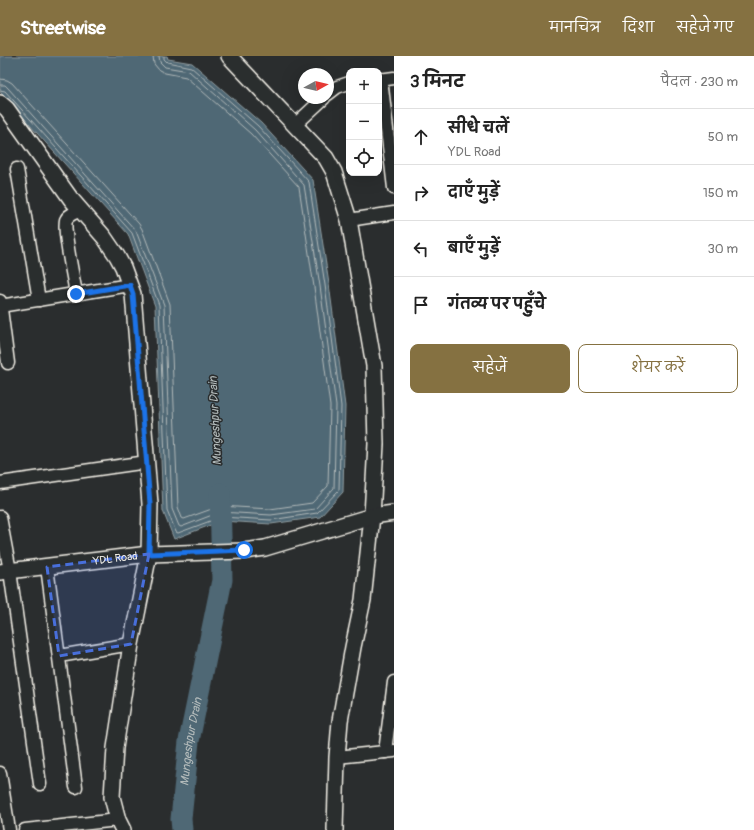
<!DOCTYPE html>
<html lang="hi">
<meta charset="utf-8">
<style>
body{margin:0;font-family:Pangolin,"Playpen Sans Deva",sans-serif;background:#f6f6f6;color:#222}
.controls{position:absolute;right:12px;top:12px;display:grid;overflow:hidden;border-radius:8px;box-shadow:0 4px 16px #0002}
.controls button{width:36px;height:36px;display:grid;place-items:center;padding:0;border:0;border-bottom:1px solid #e0e0e0;background:#fff;color:#222;font:20px sans-serif}
.compass{position:absolute;left:298px;top:12px;width:36px;height:36px;border-radius:50%;background:#fff;box-shadow:0 4px 16px #0002;rotate:82deg}
.stop{position:absolute;width:12px;height:12px;margin:-9px;border:3px solid #1a73e8;border-radius:50%;background:#fff}
.stop.end{background:#1a73e8;border-color:#fff;box-shadow:0 1px 4px #0008}
.list{margin:0;padding:0;list-style:none}
h2{display:flex;justify-content:space-between;align-items:center;height:52px;margin:0;padding:0 16px;font-size:17px}
h2 small{font-size:13px;font-weight:400;color:#767676}
.list li{display:grid;grid-template-columns:26px 1fr auto;gap:12px;align-items:center;box-sizing:border-box;height:56px;padding:0 16px;border-top:1px solid #e0e0e0}
.list b{display:block;font-size:15px;white-space:nowrap}
.list p{margin:0;font-size:13px;white-space:nowrap;color:#767676}
.list em{font-size:13px;font-style:normal;color:#767676}
.actions{display:flex;gap:8px;padding:12px 16px}
.actions a{flex:1;padding:9px 0;border:1px solid #857141;border-radius:8px;text-align:center;font-size:14px;color:#857141}
.actions .main{background:#857141;color:#fff}
.icon{flex:none;width:22px;height:22px;fill:none;stroke:currentColor;stroke-width:2;stroke-linecap:round;stroke-linejoin:round}
.map{position:relative;flex:none;width:394px;height:774px;overflow:hidden}
header{display:flex;align-items:center;gap:24px;box-sizing:border-box;height:56px;padding:0 20px;background:#857141;color:#fff}
header strong{font-size:19px}
nav{display:flex;gap:22px;margin-inline-start:auto;font-size:14px}
main{display:flex}
aside{flex:1;background:#fff}
.map>svg:first-child{display:block}
</style>
<header>
<strong>Streetwise</strong>
<nav><a>मानचित्र</a><a>दिशा</a><a>सहेजे गए</a></nav>
</header>
<main>
<div class="map">
<svg width="394" height="774" viewBox="0 0 394 774">
<rect width="100%" height="100%" fill="#2a2d2e"/>
<filter id="ink" filterUnits="userSpaceOnUse"><feTurbulence type="fractalNoise" baseFrequency=".025" numOctaves="2"/><feDisplacementMap in="SourceGraphic" scale="8" xChannelSelector="R" yChannelSelector="G"/><feConvolveMatrix kernelMatrix="1 2 1 2 8 2 1 2 1" color-interpolation-filters="sRGB"/></filter>
<g filter="url(#ink)">
<path fill="#4f6774" stroke="#919ea2" d="M0,0H167L168,3L192,7L261,67L313,124L329,228L345,350L343,436L320,461L271,468L221,465L174,483L163,455L155,250L128,178L0,36Z"/>
<g fill="none" stroke-linecap="round" stroke-linejoin="round">
<g stroke="#b2baba" stroke-width="1">
<path d="M0,23L7,24L12,27L139,168L142,173L170,248L178,451L182,462L184,463L220,450L270,453L312,447L328,430L330,350L314,231L299,131L251,78L186,21L165,17L159,14L154,8L153,0"/>
<path d="M0,29H5L8,32L136,175L164,249L172,453L179,470L181,471L220,456L271,459L315,453L334,432L336,350L320,230L304,129L255,74L189,15L165,11L160,6L159,0"/>
<path d="M0,34L5,35L132,177L159,249L167,454L176,476L178,477L221,461L271,464L317,457L339,434L341,350L325,229L309,126L258,70L191,11L167,6L164,3V0"/>
</g>
<path stroke="#4f6774" stroke-width="21" id="s1" d="M182,774L181,763L189,685L222,524L220,437"/>
<g stroke="#f4f1e8" stroke-width="15">
<g id="minor">
<path d="M381,23L394,132"/>
<path d="M379,24L394,22"/>
<path d="M328,38L337,31L349,27"/>
<path d="M295,69L324,42"/>
<path d="M17,113L39,244"/>
<path d="M349,164L394,157"/>
<path d="M76,238C74,224 63,175 66,164C68,159 76,156 81,154"/>
<path d="M0,245L8,307"/>
<path d="M0,250L130,229"/>
<path d="M0,427L147,406"/>
<path d="M0,461L10,515L40,728"/>
<path d="M47,511L76,731"/>
<path d="M59,600L131,588"/>
<path d="M385,696L394,626"/>
<path d="M337,701L394,695"/>
<path d="M0,717L9,774"/>
<path d="M25,774L118,764"/>
</g>
</g>
<g stroke="#f4f1e8" stroke-width="18">
<g id="tertiary">
<path d="M229,0L326,102L334,116L349,164L374,310L376,388L372,460L363,544L353,591L340,665L337,701L335,774"/>
<path d="M0,47L7,53L71,143L104,181L117,200L123,211L133,238L150,448L149,498L131,588L115,692L112,741L118,764L123,774"/>
<path id="s2" d="M0,516L149,498L244,495L265,492L372,460L394,457"/>
</g>
</g>
<use href="#minor" stroke="#2a2d2e" stroke-width="12"/>
<use href="#tertiary" stroke="#2a2d2e" stroke-width="15"/>
</g>
</g>
<g fill="none" stroke-linecap="round" stroke-linejoin="round" filter="url(#ink)">
<path stroke="#1a73e8" stroke-width="5" d="M76,238L130,229L133,238L150,448L149,498L244,494"/>
</g>
<path fill="#486fdb" fill-opacity="0.2" stroke="#486fdb" stroke-width="3" stroke-dasharray="8 5" stroke-linejoin="round" d="M149,498L131,588L59,600L47,511Z"/>
<g text-anchor="middle" stroke-width="3" stroke-linejoin="round" paint-order="stroke">
<g font-size="11" fill="#f4f1e8" stroke="#2a2d2e">
<text dy="4" stroke="none"><textPath href="#s2" startOffset="116">YDL Road</textPath></text>
</g>
<g font-size="12" font-style="italic" fill="#b2baba" stroke="#2a2d2e">
<text transform="translate(215 365) rotate(-93)" y="4">Mungeshpur Drain</text>
<text dy="4" stroke="none"><textPath href="#s1" startOffset="89">Mungeshpur Drain</textPath></text>
</g>
</g>
</svg>
<div class="controls">
<button>+</button>
<button>−</button>
<button><svg class="icon" aria-label="locate" viewBox="0 0 24 24"><circle cx="12" cy="12" r="6"/><path d="M12 2v4M12 18v4M2 12h4M18 12h4"/></svg></button>
</div>
<svg class="compass" viewBox="-18 -18 36 36"><path d="M0-13l5 13h-10z" fill="#e53935"/><path d="M0 13l5-13h-10z" fill="#767676"/></svg>
<div class="stop" style="left:244px;top:494px"></div>
<div class="stop end" style="left:76px;top:238px"></div>
</div>
<aside>
<h2>3 मिनट<small>पैदल · 230 m</small></h2>
<ul class="list">
<li><svg class="icon" aria-label="ahead" viewBox="0 0 24 24"><path d="M12 20V5M6 11l6-6 6 6"/></svg><div><b>सीधे चलें</b><p>YDL Road</p></div><em>50 m</em></li>
<li><svg class="icon" aria-label="right" viewBox="0 0 24 24"><path d="M7 20v-9h11M14 6l5 5-5 5"/></svg><div><b>दाएँ मुड़ें</b></div><em>150 m</em></li>
<li><svg class="icon" aria-label="left" viewBox="0 0 24 24"><path d="M17 20v-9H6M10 6l-5 5 5 5"/></svg><div><b>बाएँ मुड़ें</b></div><em>30 m</em></li>
<li><svg class="icon" aria-label="arrive" viewBox="0 0 24 24"><path d="M6 21V4h12l-3 4 3 4H6"/></svg><div><b>गंतव्य पर पहुँचे</b></div></li>
</ul>
<div class="actions"><a class="main">सहेजें</a><a>शेयर करें</a></div>
</aside>
</main>
